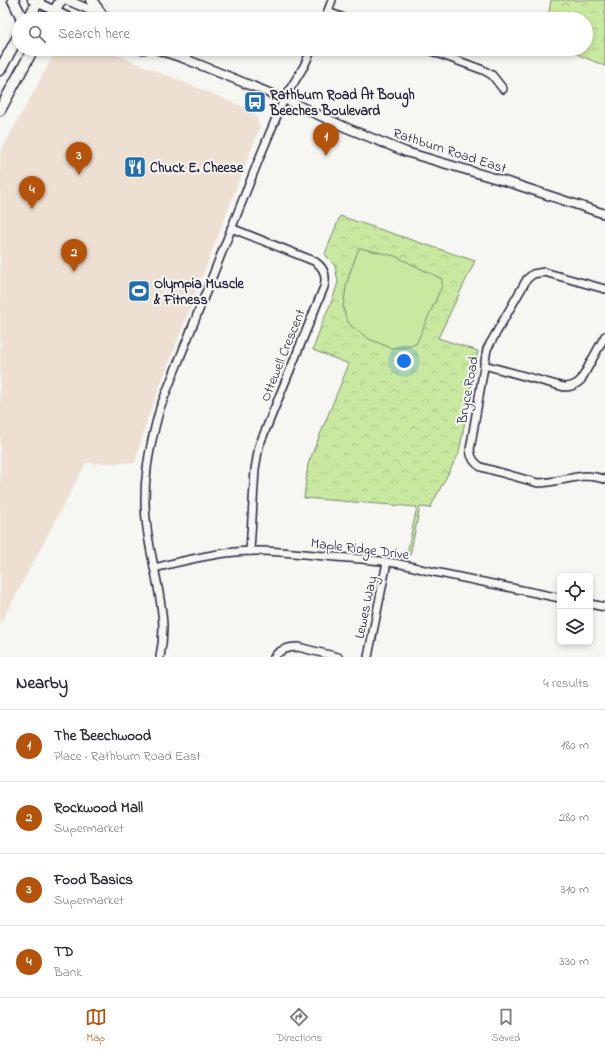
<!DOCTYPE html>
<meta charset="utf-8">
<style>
body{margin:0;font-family:"Indie Flower",sans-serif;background:#f7f7f7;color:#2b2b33}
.controls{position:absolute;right:12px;bottom:12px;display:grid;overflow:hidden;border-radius:6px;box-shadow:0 2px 6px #0003}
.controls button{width:36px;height:36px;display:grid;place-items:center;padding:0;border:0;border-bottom:1px solid #e1e1e2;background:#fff;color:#2b2b33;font:20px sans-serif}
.you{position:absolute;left:404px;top:361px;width:14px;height:14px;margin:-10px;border:3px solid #fff;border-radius:50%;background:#1a73e8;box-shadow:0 0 0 6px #1a73e833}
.badge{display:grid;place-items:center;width:26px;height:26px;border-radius:50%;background:#b45309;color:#fff;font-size:13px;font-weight:700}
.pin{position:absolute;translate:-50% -33px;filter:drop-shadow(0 1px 2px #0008)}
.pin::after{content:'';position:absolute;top:21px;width:14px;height:12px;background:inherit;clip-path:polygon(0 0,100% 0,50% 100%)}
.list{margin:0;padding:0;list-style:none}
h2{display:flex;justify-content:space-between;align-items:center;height:52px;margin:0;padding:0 16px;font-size:17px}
h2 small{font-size:13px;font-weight:400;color:#7c7c81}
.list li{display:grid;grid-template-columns:26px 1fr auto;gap:12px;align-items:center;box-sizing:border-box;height:72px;padding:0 16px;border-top:1px solid #e1e1e2}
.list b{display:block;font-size:15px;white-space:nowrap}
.list p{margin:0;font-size:13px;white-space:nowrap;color:#7c7c81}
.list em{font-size:13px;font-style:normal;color:#7c7c81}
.icon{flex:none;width:22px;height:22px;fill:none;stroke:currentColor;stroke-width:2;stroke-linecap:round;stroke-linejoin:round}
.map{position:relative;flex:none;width:605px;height:657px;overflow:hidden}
.search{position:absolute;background:#fff;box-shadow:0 2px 6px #0003;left:12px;right:12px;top:12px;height:44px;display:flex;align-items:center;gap:10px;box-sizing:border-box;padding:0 14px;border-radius:22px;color:#7c7c81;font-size:15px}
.sheet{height:340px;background:#fff}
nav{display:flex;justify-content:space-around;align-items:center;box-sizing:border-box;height:56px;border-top:1px solid #e1e1e2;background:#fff;font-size:11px;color:#7c7c81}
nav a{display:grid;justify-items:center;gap:2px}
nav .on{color:#b45309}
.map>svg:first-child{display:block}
</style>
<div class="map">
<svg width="605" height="657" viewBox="0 0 605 657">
<defs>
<pattern id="park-crowns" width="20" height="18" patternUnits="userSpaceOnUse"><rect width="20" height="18" fill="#c9e9a1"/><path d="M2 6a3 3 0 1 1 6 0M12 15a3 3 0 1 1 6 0" fill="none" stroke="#acc88c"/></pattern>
</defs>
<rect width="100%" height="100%" fill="#f6f6f2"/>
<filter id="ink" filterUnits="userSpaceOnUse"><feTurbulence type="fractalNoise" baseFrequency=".025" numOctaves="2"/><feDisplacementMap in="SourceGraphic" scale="8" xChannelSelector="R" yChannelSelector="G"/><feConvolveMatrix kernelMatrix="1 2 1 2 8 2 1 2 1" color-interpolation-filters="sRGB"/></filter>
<g filter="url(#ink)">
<path fill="#ede0d2" d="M57,49H102L254,111L260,127L148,417L135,463H86L0,625V153Z"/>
<g fill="url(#park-crowns)" stroke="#76866e">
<path d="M551,0H605V66L581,56L569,49H586V19H548Z"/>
<path d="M340,216L475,261L438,338L478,351L459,453L430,508L420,507L410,555L407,554L417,507L304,498L308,464L349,364L313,350L322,323L333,298L338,282L335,266L325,254Z"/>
</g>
<path fill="#c9e9a1" stroke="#76866e" d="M359,248L395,256L442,279V286L416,344L406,347L391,348L369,339L351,326L346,318L343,307L346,288L349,275Z"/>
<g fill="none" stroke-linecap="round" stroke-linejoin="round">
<g stroke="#22223b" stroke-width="10">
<g id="minor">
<path d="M328,12L346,19"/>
<path d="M325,19L332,0"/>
<path d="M426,49L483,70L492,75L503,89"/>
<path d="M231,228L314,261C324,267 327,276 324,287L259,446L255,469L250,551"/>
<path d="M605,289L544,272L533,274L527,279L487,349L470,450C471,458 474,463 481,467L538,483C554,483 570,477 586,476C593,476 599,478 605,479"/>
<path d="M484,365L564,387C571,387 576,385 581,380L605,336"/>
<path d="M154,568C178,562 201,556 226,553C262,548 299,554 335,557C365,559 395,561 425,570L560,598"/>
<path d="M590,604L605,607"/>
<path d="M160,657C162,647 163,637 163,627C162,593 151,561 147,528C141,486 149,448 160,408L259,159L284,99L304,66L312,49"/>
<path d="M274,657C280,649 288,647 298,647L338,657"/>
<path d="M368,657L387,562"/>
</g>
</g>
<g stroke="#22223b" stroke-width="11">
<g id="tertiary">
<path d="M32,0L72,19"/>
<path d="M67,0L111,19"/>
<path d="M139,49H144"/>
<path d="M156,49L183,58L284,99L347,128L406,152L514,184L605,214"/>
</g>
</g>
<g stroke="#22223b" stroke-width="13">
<g id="secondary">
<path d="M13,0L21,16V19"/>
<path d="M91,0L101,14"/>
<path d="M28,19L39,0"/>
<path d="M50,19L61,0"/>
<path d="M0,70L19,35"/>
<path d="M0,110L33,49"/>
</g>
</g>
<use href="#minor" stroke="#f6f6f2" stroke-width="7"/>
<use href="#tertiary" stroke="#f6f6f2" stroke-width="8"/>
<use href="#secondary" stroke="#f6f6f2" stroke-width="10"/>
</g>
</g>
<defs>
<g id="bus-square" transform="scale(1.15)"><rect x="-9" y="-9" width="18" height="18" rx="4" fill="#1f6fb2" stroke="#f6f6f2"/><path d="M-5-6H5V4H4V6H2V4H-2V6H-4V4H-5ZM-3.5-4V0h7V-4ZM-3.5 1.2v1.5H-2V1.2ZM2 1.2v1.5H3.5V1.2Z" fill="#fff"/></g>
<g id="restaurant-square" transform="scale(1.15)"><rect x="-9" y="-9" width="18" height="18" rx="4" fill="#1f6fb2" stroke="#f6f6f2"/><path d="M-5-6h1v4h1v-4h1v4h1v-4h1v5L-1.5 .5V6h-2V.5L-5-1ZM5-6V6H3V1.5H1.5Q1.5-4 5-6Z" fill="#fff"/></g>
<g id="stadium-square" transform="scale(1.15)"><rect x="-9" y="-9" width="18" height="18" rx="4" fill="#1f6fb2" stroke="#f6f6f2"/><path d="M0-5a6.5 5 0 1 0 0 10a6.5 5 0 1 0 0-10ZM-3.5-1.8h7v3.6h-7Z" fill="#fff"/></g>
</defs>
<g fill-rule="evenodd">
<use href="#bus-square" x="255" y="102"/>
<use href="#restaurant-square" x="135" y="167"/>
<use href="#stadium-square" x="139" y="291"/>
</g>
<g text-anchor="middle" stroke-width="4" stroke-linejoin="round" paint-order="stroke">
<g font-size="14" font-weight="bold" fill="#22223b" stroke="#f6f6f2" text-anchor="start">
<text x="270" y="99">Rathburn Road At Bough<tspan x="270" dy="16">Beeches Boulevard</tspan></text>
<text x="150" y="172">Chuck E. Cheese</text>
<text x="154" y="288">Olympia Muscle<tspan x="154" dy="16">&amp; Fitness</tspan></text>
</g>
<g font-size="14" fill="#22223b" stroke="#f6f6f2">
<text transform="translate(450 150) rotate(18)" y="5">Rathburn Road East</text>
<text transform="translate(282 355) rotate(-68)" y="5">Ottewell Crescent</text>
<text transform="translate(467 390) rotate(-80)" y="5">Bryce Road</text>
<text transform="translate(360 548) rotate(7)" y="5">Maple Ridge Drive</text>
<text transform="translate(365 607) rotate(-78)" y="5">Lewes Way</text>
</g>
</g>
</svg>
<div class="controls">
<button><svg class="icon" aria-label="locate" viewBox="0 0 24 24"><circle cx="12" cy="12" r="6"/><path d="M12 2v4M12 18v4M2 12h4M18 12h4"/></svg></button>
<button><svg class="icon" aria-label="layers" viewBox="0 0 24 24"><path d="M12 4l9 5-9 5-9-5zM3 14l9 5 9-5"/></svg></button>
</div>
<div class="you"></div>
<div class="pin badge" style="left:326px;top:156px">1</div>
<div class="pin badge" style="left:74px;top:272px">2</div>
<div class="pin badge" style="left:79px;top:175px">3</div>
<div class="pin badge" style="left:32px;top:209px">4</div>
<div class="search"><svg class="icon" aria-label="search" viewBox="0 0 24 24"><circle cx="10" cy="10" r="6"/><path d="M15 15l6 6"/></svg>Search here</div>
</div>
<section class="sheet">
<h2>Nearby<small>4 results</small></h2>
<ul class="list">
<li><span class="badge">1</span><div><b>The Beechwood</b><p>Place · Rathburn Road East</p></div><em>180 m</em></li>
<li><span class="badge">2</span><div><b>Rockwood Mall</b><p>Supermarket</p></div><em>280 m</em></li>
<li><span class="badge">3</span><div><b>Food Basics</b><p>Supermarket</p></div><em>310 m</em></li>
<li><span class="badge">4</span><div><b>TD</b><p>Bank</p></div><em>330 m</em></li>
</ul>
</section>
<nav>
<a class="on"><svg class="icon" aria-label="map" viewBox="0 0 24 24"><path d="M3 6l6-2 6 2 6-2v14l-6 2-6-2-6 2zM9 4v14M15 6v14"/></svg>Map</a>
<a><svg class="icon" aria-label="directions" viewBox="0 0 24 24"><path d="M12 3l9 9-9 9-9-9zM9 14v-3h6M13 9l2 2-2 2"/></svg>Directions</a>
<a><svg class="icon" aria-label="saved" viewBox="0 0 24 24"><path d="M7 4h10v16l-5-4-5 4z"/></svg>Saved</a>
</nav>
